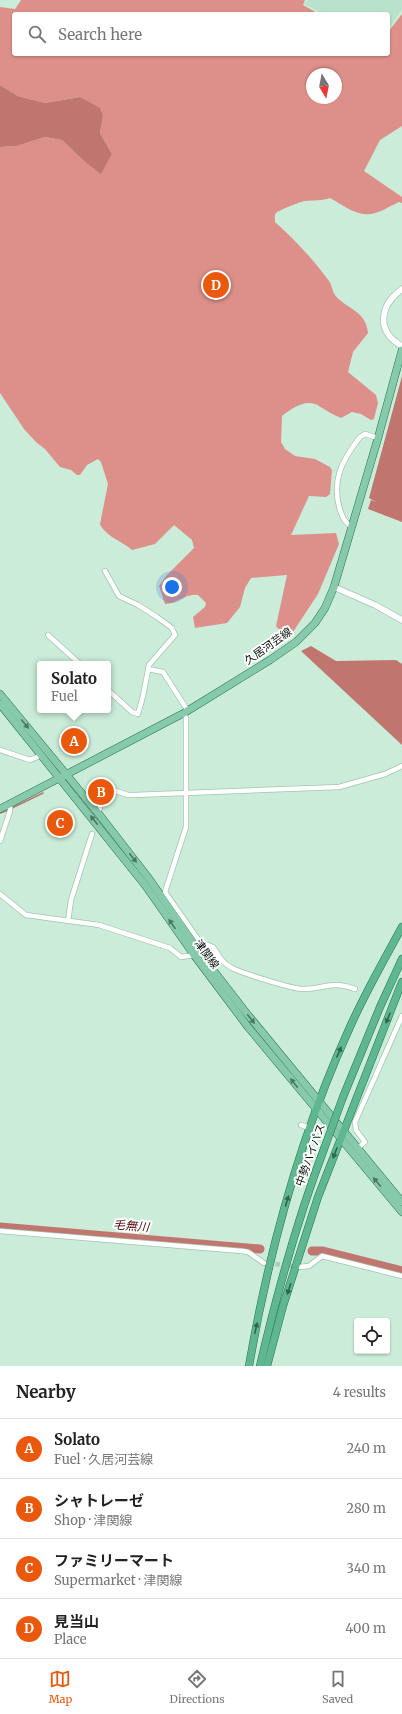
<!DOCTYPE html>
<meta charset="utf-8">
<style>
body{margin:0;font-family:Merriweather,"Noto Sans JP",serif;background:#f6f6f6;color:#222}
.controls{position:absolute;right:12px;bottom:12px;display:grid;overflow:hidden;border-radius:4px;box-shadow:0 1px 3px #0004}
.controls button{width:36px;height:36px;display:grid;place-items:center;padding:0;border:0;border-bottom:1px solid #e0e0e0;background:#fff;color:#222;font:20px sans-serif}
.compass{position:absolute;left:306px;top:68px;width:36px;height:36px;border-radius:50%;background:#fff;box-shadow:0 1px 3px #0004;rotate:170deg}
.you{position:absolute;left:172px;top:587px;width:14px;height:14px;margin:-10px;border:3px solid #fff;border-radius:50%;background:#1a73e8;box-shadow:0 0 0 6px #1a73e833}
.badge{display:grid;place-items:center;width:26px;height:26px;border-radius:50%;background:#ea580c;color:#fff;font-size:13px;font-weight:700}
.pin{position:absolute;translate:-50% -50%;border:2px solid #fff;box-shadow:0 1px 4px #0006}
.popup{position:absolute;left:37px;top:661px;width:74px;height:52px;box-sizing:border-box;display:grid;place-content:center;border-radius:4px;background:#fff;filter:drop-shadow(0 1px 3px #0005);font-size:13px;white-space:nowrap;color:#767676}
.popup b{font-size:15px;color:#222}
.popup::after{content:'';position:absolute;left:50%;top:100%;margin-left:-8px;border:8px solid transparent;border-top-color:#fff}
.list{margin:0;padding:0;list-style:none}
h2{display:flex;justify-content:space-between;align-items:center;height:52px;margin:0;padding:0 16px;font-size:17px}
h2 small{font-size:13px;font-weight:400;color:#767676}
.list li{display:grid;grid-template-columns:26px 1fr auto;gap:12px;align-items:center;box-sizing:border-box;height:60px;padding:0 16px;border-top:1px solid #e0e0e0}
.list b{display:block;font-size:15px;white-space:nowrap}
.list p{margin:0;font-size:13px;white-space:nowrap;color:#767676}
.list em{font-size:13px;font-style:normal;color:#767676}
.icon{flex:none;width:22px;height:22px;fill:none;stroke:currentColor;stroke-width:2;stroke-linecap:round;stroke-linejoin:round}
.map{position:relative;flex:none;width:402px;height:1366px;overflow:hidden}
.search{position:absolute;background:#fff;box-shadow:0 1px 3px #0004;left:12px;right:12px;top:12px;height:44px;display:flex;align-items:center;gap:10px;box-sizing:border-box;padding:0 14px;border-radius:4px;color:#767676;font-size:15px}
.sheet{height:292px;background:#fff}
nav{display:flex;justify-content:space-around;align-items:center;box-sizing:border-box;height:56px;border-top:1px solid #e0e0e0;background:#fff;font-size:11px;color:#767676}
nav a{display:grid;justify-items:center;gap:2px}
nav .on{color:#ea580c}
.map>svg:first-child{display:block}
</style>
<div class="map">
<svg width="402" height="1366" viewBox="0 0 402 1366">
<rect width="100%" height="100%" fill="#caecd8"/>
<path fill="#b8e2ca" d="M308,0H402V9L388,30V14H324L304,4Z"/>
<path fill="#dd9089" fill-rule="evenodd" d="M21,0H305L303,5L319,14H14V54H388V32L402,14V126L380,140L364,171L402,197V203L399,202C392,205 378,214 370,214C356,216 343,205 330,198C322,201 314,200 305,201C302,201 277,211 276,213C274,215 275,219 275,222C295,240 313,259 329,281C332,285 332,291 335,295C347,310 366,310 368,333L353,352L348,372L376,395L378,403L374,419L371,420L361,414L352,412L341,418C333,415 327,411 319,406C307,398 292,408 282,416L281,442L285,449L295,456L315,459L330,467L332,470L330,494L326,497L309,496L291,535L336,533L339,544L318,594L291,635L283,634L276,626L287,575L251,578L245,588L240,607L227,623L195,628L193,617L205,607L206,603L198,595C185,593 178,604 165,604L159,586L166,576L194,548L192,540L174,525L155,544L132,550C122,541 105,536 100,524L108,484L101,462L98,459L87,465L80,475H77L71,470L60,467L45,449L36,442L24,429L0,393V147L17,146L45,137L62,140L85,162L101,173L112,154L100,133L103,116L80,97L45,103L18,96L0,85V7L15,9ZM312,74H336V98H312Z"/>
<g fill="#c0766f">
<path d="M0,85L18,96L45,103L80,97L100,108L103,116L100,133L112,154L101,174L85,162L62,140L45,137L17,146L0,147Z"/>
<path d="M402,376V522L368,509L371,500L376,502L369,498Z"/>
<path d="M311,646L336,661L396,660L402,664V745L301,651Z"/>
</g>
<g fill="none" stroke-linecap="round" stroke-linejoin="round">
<g stroke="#c0766f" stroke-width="1.5">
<path d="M12,808L43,793"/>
<path d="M0,813L9,810"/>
</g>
<g stroke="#c0766f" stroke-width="9">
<path d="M0,1227L260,1249"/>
<path d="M312,1251H323L402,1271"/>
</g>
<path stroke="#adcbb9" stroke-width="4.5" stroke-dasharray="4.5 2" stroke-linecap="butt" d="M269,1263L297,1267"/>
<g stroke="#a3c4b1" stroke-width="6">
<g id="minor">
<path d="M352,527C345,523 343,518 340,510C331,481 342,460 360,437L365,434L378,438"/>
<path d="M105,571L119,596L138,605L157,617L172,628L175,635L149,665L143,696L138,714L132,712L108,690"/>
<path d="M48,635L80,664"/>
<path d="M148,669L163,672L188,711"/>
<path d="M184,713L186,718V827L165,892L200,942L213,947L217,953L202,956"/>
<path d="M0,750L30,760L42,755"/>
<path d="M98,813L107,788L128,795H134L339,787L385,774L402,766"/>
<path d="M0,841L10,811V804"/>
<path d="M0,894L26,915L99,925L170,948L181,957L195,955"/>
<path d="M68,921L71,900L92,834"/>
<path d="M217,953C220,959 225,964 232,968C242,973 292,989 303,989C326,989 329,980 355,989"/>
<path d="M301,1125L310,1128"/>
<path d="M358,1148L365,1142L356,1130L355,1122L402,1016"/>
<path d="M0,1231L242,1251L248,1252L264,1263"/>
<path d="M299,1267L309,1266L322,1256L402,1276"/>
</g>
</g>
<g stroke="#a3c4b1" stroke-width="7">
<g id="tertiary">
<path d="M402,289C380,305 375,331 402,346"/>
<path d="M334,587L375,605L402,620"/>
</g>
</g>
<g stroke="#25724f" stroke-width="8">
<g id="primary">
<path d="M0,694L98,813L150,880L203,957L244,1010L402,1202"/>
<path d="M0,704L145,885L194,955L248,1027L402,1212"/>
<path d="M0,809L184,713L270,660L296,642L315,623L325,608L334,587L378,438L402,350"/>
</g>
</g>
<g stroke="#25724f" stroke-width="8">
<g id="trunk">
<path d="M343,1097L380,1007L402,959"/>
<path d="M249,1366C269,1250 301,1134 350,1027C365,993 384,960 402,927"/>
<path d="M260,1366C277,1293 297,1220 324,1149"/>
<path d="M267,1366L283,1306L318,1197L402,982"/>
</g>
</g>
<use href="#minor" stroke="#fff" stroke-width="4.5"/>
<use href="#tertiary" stroke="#fff" stroke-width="5.5"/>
<use href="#primary" stroke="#86c9ab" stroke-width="7"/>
<use href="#trunk" stroke="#5eb78f" stroke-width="7"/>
<g stroke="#25724f" stroke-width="8" stroke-linecap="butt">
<path id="trunk-bridge" d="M324,1149L343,1097"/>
</g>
<use href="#trunk-bridge" stroke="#5eb78f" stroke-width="7"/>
</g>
<defs><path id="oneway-solid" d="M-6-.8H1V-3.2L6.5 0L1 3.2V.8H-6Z"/></defs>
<g fill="#4d7763">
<use href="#oneway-solid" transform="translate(25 724) rotate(50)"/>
<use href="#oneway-solid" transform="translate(94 820) rotate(-128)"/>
<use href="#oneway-solid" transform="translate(133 858) rotate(52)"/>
<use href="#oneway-solid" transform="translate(172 924) rotate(-125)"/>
<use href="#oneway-solid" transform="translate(251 1019) rotate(52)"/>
<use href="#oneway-solid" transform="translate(294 1083) rotate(-129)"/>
<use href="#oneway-solid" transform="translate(377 1182) rotate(-130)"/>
</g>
<g fill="#32654e">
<use href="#oneway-solid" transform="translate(388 1018) rotate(112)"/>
<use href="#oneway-solid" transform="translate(339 1052) rotate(-67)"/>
<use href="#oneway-solid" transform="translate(335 1153) rotate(111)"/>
<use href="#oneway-solid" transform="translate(287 1201) rotate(-74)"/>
<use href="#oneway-solid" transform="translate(289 1289) rotate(108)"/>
<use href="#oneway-solid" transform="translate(256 1328) rotate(-77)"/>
</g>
<g text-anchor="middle" stroke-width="4" stroke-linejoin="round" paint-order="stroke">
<g font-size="11" fill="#07130c" stroke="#fff">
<text transform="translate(268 646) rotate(-35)" y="4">久居河芸線</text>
<text transform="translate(207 954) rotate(54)" y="4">津関線</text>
<text transform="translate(310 1155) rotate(-70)" y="4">中勢バイパス</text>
</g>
<g font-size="12" font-style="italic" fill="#4f0b0c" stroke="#fff">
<text transform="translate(131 1226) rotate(5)" y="4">毛無川</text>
</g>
</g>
</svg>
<div class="controls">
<button><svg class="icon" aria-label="locate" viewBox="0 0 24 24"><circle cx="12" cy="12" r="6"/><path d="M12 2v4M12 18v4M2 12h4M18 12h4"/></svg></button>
</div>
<svg class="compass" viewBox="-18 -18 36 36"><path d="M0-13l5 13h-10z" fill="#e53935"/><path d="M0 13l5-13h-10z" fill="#767676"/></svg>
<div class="you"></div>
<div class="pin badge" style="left:74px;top:741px">A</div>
<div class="popup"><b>Solato</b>Fuel</div>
<div class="pin badge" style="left:101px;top:792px">B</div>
<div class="pin badge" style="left:60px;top:823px">C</div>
<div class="pin badge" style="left:216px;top:285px">D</div>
<div class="search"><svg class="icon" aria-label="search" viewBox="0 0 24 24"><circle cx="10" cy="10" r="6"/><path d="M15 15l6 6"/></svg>Search here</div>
</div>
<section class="sheet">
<h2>Nearby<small>4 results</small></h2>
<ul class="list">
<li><span class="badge">A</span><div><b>Solato</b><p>Fuel · 久居河芸線</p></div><em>240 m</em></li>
<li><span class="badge">B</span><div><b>シャトレーゼ</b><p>Shop · 津関線</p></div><em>280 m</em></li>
<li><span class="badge">C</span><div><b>ファミリーマート</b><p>Supermarket · 津関線</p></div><em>340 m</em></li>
<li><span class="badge">D</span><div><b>見当山</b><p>Place</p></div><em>400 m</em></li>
</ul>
</section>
<nav>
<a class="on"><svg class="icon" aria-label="map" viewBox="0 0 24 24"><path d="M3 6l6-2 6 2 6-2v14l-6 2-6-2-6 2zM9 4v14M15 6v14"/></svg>Map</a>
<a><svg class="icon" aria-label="directions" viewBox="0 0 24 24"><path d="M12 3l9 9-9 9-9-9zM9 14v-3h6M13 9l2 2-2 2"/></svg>Directions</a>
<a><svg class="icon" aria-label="saved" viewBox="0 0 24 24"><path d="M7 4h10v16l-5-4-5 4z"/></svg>Saved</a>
</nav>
